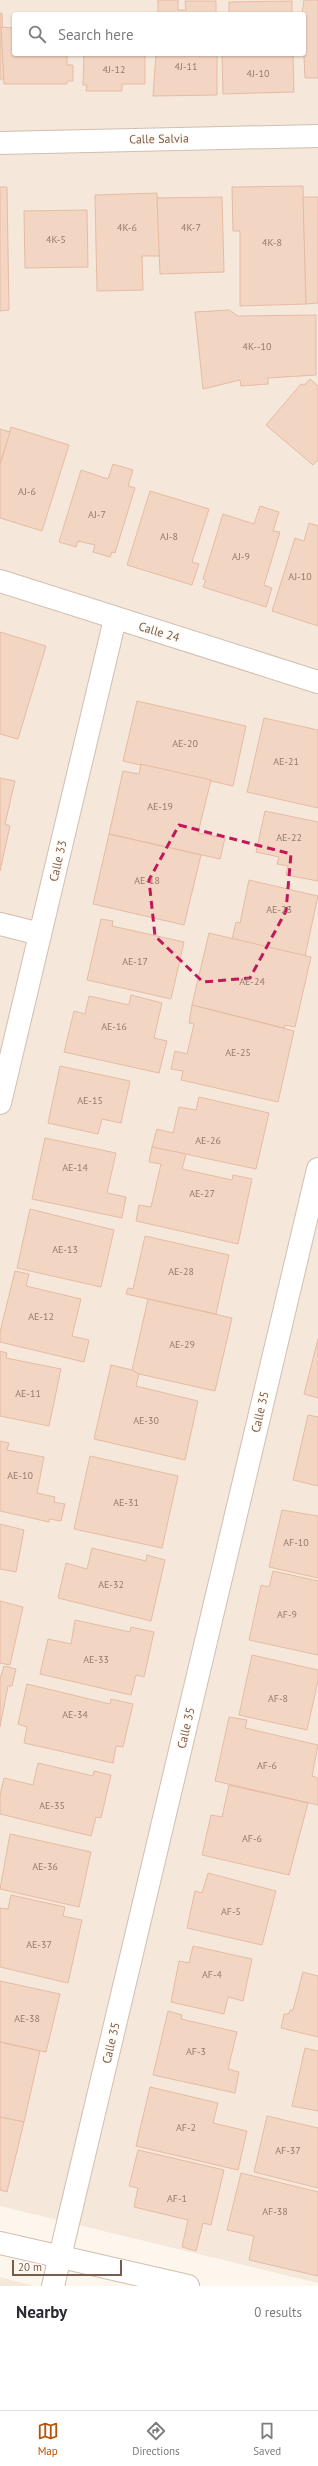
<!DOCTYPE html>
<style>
body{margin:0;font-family:"PT Sans",sans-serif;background:#f7f7f7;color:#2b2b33}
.scale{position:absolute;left:12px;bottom:10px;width:110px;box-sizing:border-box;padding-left:4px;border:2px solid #7a5c4d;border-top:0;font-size:11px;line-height:14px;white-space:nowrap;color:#7a5c4d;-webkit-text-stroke:3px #fffaf3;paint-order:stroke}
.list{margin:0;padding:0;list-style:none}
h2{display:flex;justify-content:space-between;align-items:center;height:52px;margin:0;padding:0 16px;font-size:17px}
h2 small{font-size:13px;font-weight:400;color:#7c7c81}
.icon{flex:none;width:22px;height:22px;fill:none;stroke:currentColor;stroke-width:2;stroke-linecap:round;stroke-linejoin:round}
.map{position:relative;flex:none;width:318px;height:2286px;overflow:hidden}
.search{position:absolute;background:#fff;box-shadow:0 1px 3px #0004;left:12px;right:12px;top:12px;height:44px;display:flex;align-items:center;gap:10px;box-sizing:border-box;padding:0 14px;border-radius:4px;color:#7c7c81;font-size:15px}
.sheet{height:124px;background:#fff}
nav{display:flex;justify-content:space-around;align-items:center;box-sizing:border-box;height:56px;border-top:1px solid #e1e1e2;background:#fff;font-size:11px;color:#7c7c81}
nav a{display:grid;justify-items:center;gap:2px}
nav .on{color:#b45309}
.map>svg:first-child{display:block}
</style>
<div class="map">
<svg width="318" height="2286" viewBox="0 0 318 2286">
<rect width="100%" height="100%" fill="#fdf6ec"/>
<g fill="#f5e8da" fill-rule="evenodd">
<path d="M0,0H318V2283L0,2206ZM14,14H304V54H14Z"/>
<path d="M0,2277L11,2280L34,2286H0Z"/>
</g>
<g fill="#f3d5c3" stroke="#e6bba3">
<path d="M158,0H178V10H186L185,1H216V14H158Z"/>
<path d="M304,0H318V78H305L302,14Z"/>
<path d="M292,1V14H229V2Z"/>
<path d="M0,13H2L4,79H0Z"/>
<path d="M1,27L14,28V54H67V65H73V81H67V84H4Z"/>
<path d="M84,54H145V84H122V91H86L87,85H83Z"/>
<path d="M156,54H217V95L153,96Z"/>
<path d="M222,54H293L294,92L223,94Z"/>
<path d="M303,186L306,304L240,306V231H233L232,187Z"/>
<path d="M0,187H7L9,310L0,311Z"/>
<path d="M157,193L160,256H142L143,290L97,291L95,195Z"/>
<path d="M222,197L224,272L160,274L157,198Z"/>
<path d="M303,197H318V303L306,304Z"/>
<path d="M87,210L88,267L25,268L24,211Z"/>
<path d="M229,310L238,316L316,315V375L268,378V384L241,386L240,380L203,389L195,312Z"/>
<path d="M310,379L318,386V460L313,465L266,425L301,384L304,385Z"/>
<path d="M11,427L69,445L42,531L0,518V464Z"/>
<path d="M0,429L10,432L0,464Z"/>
<path d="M113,464L133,470L128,486L135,488L115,553L112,552L110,557L93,552L95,545L78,541L76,547L59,542L81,470L108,479Z"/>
<path d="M150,491L209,509L192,562L199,564L192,585L127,565Z"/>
<path d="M260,506L279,512L273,531L280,532L264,585L272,588L266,607L203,587L206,580L203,579L223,514L254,524Z"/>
<path d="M309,523L318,526V626L272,611L295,538L304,541Z"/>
<path d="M0,632L46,646L18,739L0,734Z"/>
<path d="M137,701L246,726L233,786L123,761Z"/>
<path d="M264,718L318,730V808L247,792Z"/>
<path d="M141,764L211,780L198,833L225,838L220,859L109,834L123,771L139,774Z"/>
<path d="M0,778L15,781L5,824L10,826L0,871Z"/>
<path d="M265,811L318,822V881L286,875L288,866L277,864L279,857L256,852Z"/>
<path d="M109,834L201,855L184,925L93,904Z"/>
<path d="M249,880L318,896L305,956L232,939L236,922L240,923Z"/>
<path d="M101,919L113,921L112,926L184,942L171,999L87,980Z"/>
<path d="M209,933L311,957L295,1027L285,1025L284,1028L192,1005Z"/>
<path d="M131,995L162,1003L154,1038L167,1041L159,1073L64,1052L74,1011L85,1014L89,996L129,1005Z"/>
<path d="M192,1005L294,1031L278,1102L181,1080L183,1071L171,1069L175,1051L187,1054L194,1024L189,1023Z"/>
<path d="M60,1066L130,1081L121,1123L102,1119L98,1134L48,1123Z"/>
<path d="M199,1097L269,1113L256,1169L152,1147L157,1129L173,1133L179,1107L196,1110Z"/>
<path d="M45,1138L116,1153L107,1193L126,1197L122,1218L32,1199Z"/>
<path d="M152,1147L186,1154L182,1169L232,1180L233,1175L252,1179L238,1244L136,1221L139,1205L151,1207L161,1164L149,1162Z"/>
<path d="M30,1209L114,1230L101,1287L17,1268Z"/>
<path d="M145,1236L229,1255L216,1314L126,1294L128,1288L133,1289Z"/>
<path d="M15,1271L29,1274L26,1286L81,1299L72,1336L89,1340L84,1362L0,1342V1332Z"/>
<path d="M148,1299L232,1318L215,1391L139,1374L132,1370Z"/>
<path d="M318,1339V1398L304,1394Z"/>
<path d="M0,1351L7,1353L6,1358L61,1369L49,1426L0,1416Z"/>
<path d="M111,1365L132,1370L139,1374L136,1386L198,1401L185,1460L94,1439Z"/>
<path d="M308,1415L318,1417V1486L293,1480Z"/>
<path d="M0,1441L9,1443L7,1450L44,1457L37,1493L55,1497L54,1502L65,1504L61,1521L49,1519V1522L0,1511Z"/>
<path d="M90,1456L178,1476L162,1548L74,1529Z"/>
<path d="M282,1510L318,1516V1578L269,1567Z"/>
<path d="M0,1524L24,1530L16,1572L0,1569Z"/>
<path d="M92,1548L146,1561L147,1555L165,1560L151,1621L58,1598L66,1563L87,1569Z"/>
<path d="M273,1571L318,1581V1655L249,1640L261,1585L269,1587Z"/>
<path d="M0,1601L23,1607L10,1665L0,1663Z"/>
<path d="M75,1620L130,1632L131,1627L154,1632L144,1677L136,1675L131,1695L40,1674L48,1639L71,1644Z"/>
<path d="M252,1655L318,1670V1681L307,1730L239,1715Z"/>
<path d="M4,1666L16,1669L12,1686H8L0,1727V1679Z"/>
<path d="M27,1684L110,1704L111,1699L133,1704L123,1747L116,1746L113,1763L24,1743L27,1727L18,1724Z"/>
<path d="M229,1717L247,1720L245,1728L318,1745L312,1776L318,1778V1805L215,1781Z"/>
<path d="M38,1763L93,1776L94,1771L111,1775L101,1818L96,1817L91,1836L0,1814V1795L4,1778L33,1785Z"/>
<path d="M229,1785L308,1803L289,1875L202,1855L211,1815L222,1817Z"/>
<path d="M10,1834L91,1852L79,1907L0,1889Z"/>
<path d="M208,1873L276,1891L262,1945L187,1928L195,1891L202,1893Z"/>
<path d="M11,1895L65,1907L63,1916L82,1920L68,1983L0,1967V1908L8,1909Z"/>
<path d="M193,1946L252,1959L243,2001L228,1997L224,2014L171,2002L179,1961L189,1963Z"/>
<path d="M303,1972L318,1976V2037L281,2028L284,2014H289L290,2010H293Z"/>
<path d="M0,1981L60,1994L46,2052L0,2042Z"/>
<path d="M168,2011L182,2015L181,2019L237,2032L228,2069L239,2072L235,2093L153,2075Z"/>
<path d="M0,2042L40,2051L24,2122L0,2117Z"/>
<path d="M305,2048L318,2051V2111L292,2106Z"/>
<path d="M150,2087L218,2103L213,2123L247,2131L238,2170L136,2146Z"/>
<path d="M267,2116L318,2128V2188L254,2172Z"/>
<path d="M0,2117L24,2122L7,2192L0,2190Z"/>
<path d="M138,2150L224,2170L211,2225L203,2223L196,2251L182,2247L188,2220L134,2207L138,2188L129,2186Z"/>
<path d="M241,2173L318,2192V2276L249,2260L254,2236L227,2230Z"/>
</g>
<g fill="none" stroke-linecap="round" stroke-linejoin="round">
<g stroke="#d1beb0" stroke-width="24">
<g id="minor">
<path d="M0,143L318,136"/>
<path d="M0,581L318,682"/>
<path d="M0,924L40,934"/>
<path d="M0,1103L115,619"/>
<path d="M0,2243L188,2286"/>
<path d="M53,2286L318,1169"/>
</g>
</g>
<use href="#minor" stroke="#fff" stroke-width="22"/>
</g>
<path fill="none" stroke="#c2185b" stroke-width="3" stroke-dasharray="8 5" stroke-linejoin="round" d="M179,825L291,854L286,911L250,978L203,982L155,936L149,880Z"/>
<g text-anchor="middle" stroke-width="3" stroke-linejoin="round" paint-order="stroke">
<g font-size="10" fill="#987a6a">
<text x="186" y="70">4J-11</text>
<text x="114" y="73">4J-12</text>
<text x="258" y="77">4J-10</text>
<text x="127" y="231">4K-6</text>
<text x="191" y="231">4K-7</text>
<text x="56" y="243">4K-5</text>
<text x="272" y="246">4K-8</text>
<text x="257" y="350">4K--10</text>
<text x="27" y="495">AJ-6</text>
<text x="97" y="518">AJ-7</text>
<text x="169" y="540">AJ-8</text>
<text x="241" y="560">AJ-9</text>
<text x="300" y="580">AJ-10</text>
<text x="185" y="747">AE-20</text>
<text x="286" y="765">AE-21</text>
<text x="160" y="810">AE-19</text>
<text x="289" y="841">AE-22</text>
<text x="147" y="884">AE-18</text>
<text x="279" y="913">AE-23</text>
<text x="135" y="965">AE-17</text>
<text x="252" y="985">AE-24</text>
<text x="114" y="1030">AE-16</text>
<text x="238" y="1056">AE-25</text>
<text x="90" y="1104">AE-15</text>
<text x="208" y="1144">AE-26</text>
<text x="75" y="1171">AE-14</text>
<text x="202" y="1197">AE-27</text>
<text x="65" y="1253">AE-13</text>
<text x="181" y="1275">AE-28</text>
<text x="41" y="1320">AE-12</text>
<text x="182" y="1348">AE-29</text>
<text x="28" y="1397">AE-11</text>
<text x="146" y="1424">AE-30</text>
<text x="20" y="1479">AE-10</text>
<text x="126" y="1506">AE-31</text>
<text x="296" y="1546">AF-10</text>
<text x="111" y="1588">AE-32</text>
<text x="287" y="1618">AF-9</text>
<text x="96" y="1663">AE-33</text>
<text x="278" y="1702">AF-8</text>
<text x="75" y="1718">AE-34</text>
<text x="267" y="1769">AF-6</text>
<text x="52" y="1809">AE-35</text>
<text x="252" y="1842">AF-6</text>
<text x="45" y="1870">AE-36</text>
<text x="231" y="1915">AF-5</text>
<text x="39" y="1948">AE-37</text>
<text x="212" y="1978">AF-4</text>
<text x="27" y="2022">AE-38</text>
<text x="196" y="2055">AF-3</text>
<text x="186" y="2131">AF-2</text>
<text x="288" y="2154">AF-37</text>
<text x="177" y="2202">AF-1</text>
<text x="275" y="2215">AF-38</text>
</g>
<g font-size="12" fill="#7a5c4d" stroke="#fffaf3">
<text transform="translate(159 139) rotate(-1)" y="4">Calle Salvia</text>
<text transform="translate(159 632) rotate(17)" y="4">Calle 24</text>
<text transform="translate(58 861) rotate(-77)" y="4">Calle 33</text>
<text transform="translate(260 1412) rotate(-77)" y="4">Calle 35</text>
<text transform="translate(186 1728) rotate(-77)" y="4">Calle 35</text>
<text transform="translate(111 2043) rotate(-77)" y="4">Calle 35</text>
</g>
</g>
</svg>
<div class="scale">20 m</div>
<div class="search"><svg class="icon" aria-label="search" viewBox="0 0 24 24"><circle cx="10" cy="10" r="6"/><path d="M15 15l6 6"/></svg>Search here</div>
</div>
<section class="sheet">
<h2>Nearby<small>0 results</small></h2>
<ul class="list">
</ul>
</section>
<nav>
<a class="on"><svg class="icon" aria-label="map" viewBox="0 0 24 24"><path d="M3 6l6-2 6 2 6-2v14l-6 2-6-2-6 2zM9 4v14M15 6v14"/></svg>Map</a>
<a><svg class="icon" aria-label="directions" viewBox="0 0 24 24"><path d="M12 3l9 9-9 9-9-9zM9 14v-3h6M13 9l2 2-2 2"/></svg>Directions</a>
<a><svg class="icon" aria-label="saved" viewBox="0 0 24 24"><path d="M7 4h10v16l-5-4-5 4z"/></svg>Saved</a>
</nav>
